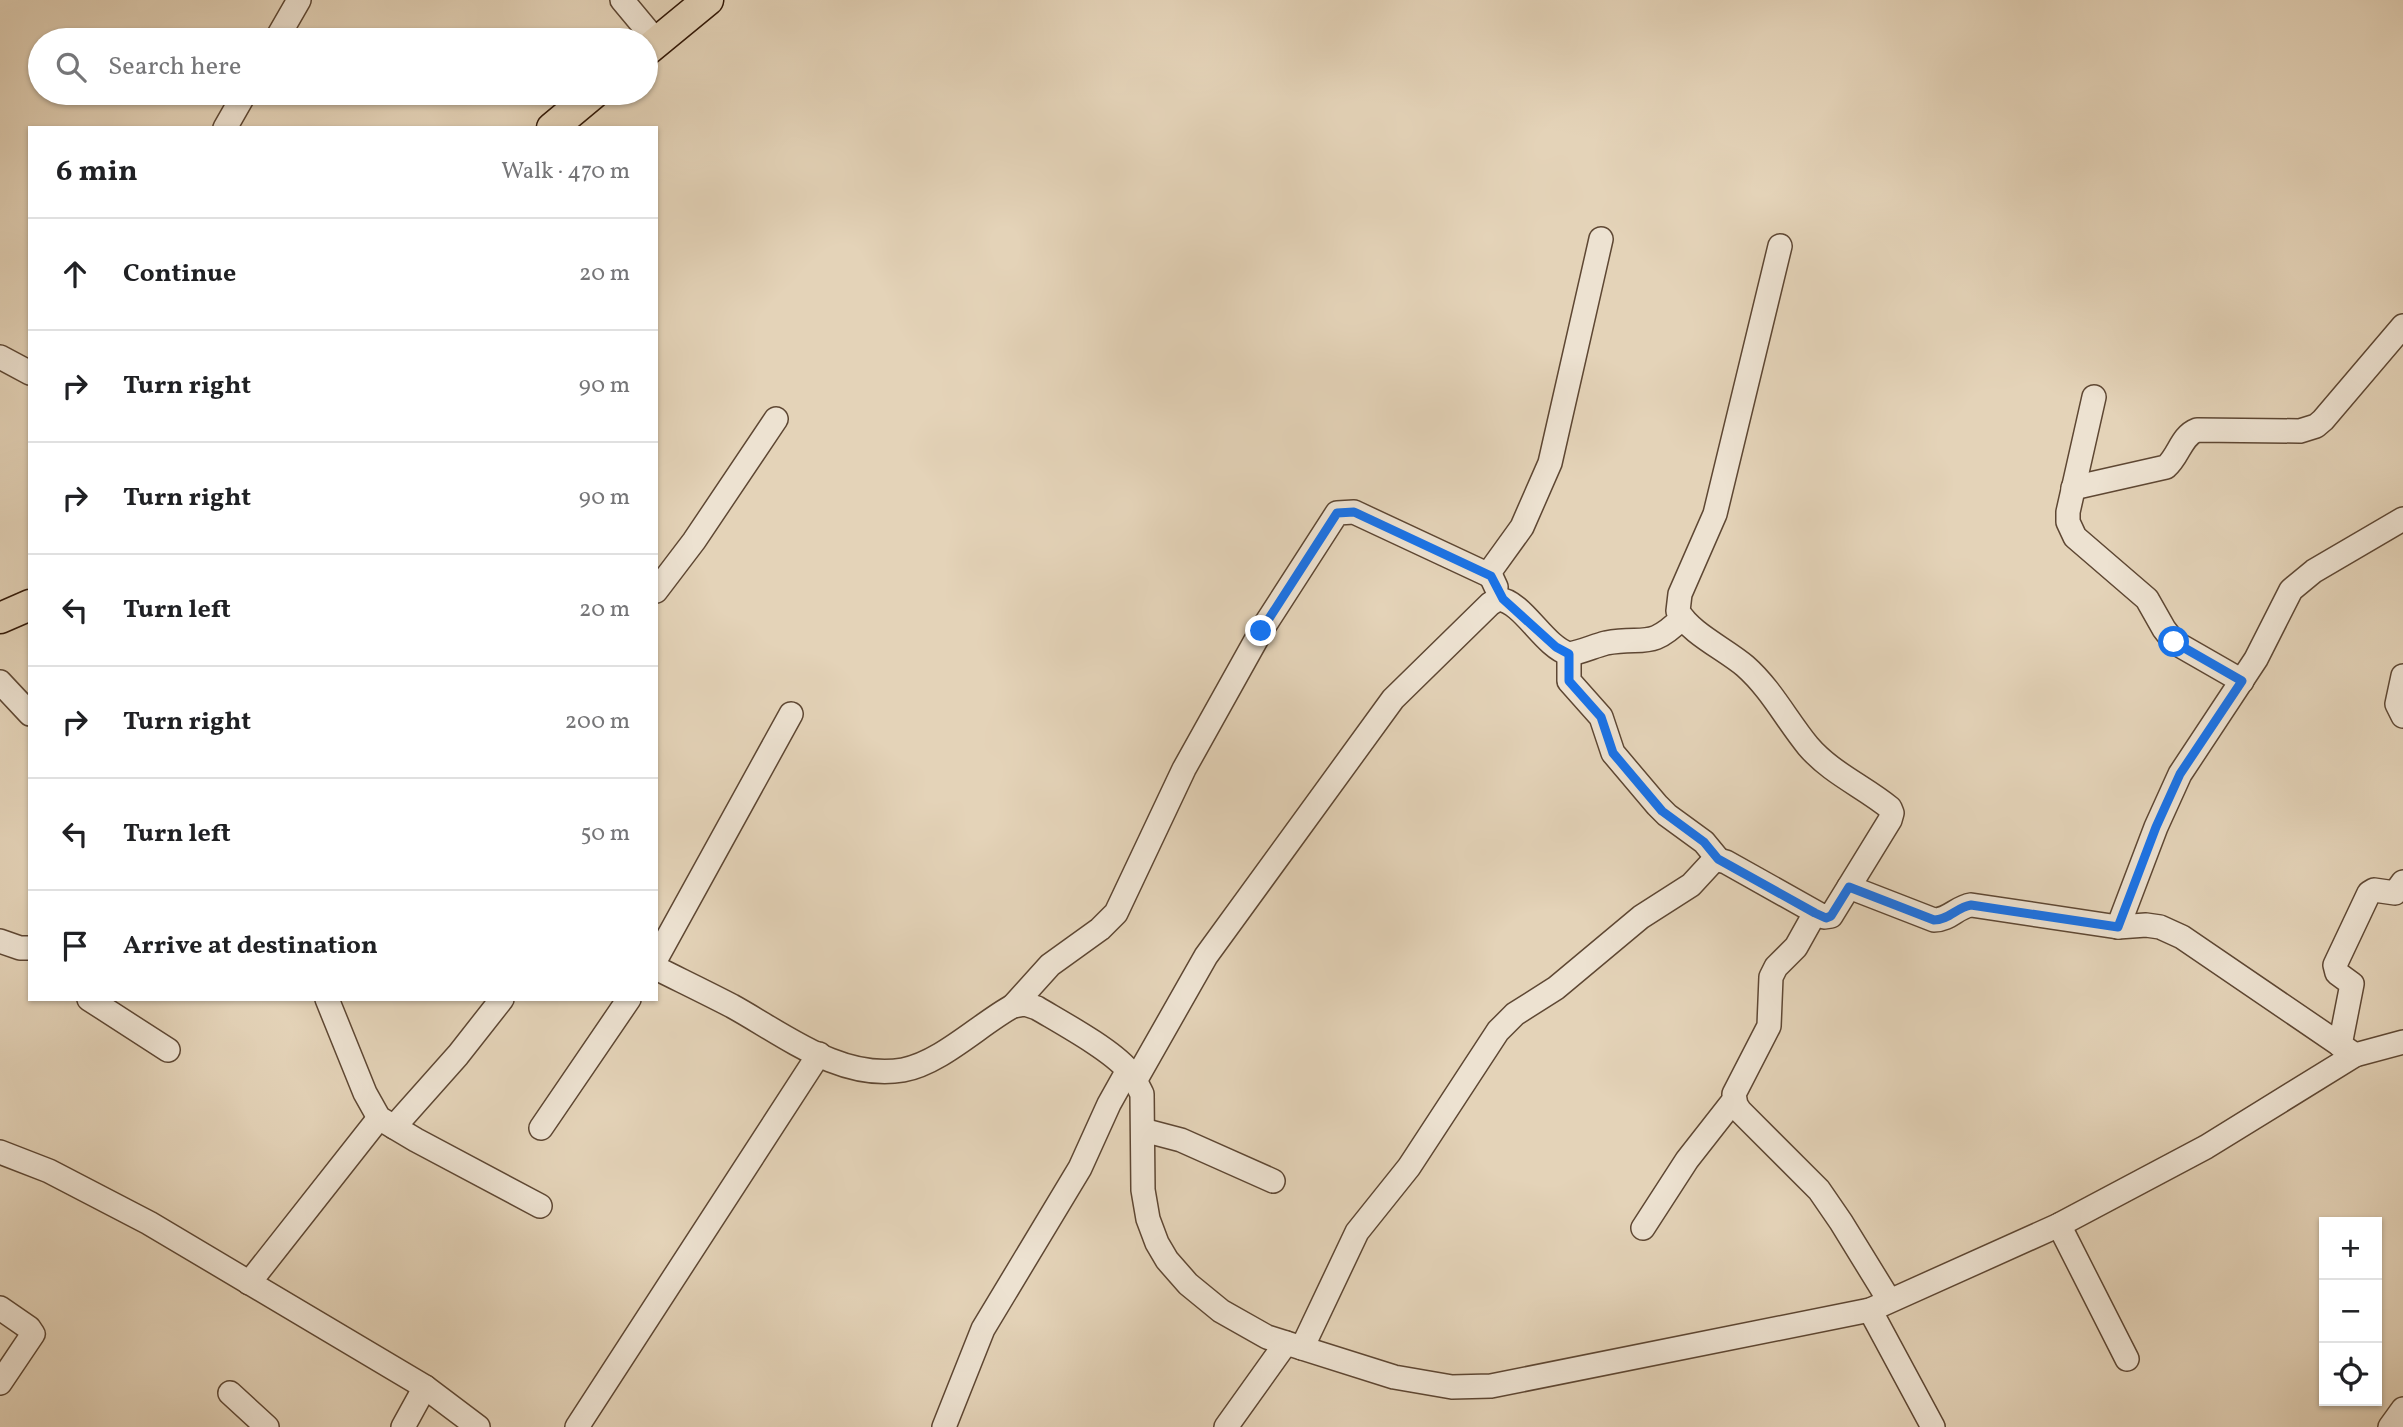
<!DOCTYPE html>
<meta charset="utf-8">
<style>
body{margin:0;font-family:Vollkorn,serif;background:#f2f2f2;color:#202124}
.controls{position:absolute;right:21px;bottom:21px;display:grid;overflow:hidden;border-radius:0px;box-shadow:0 2px 5px #0004}
.controls button{width:63px;height:63px;display:grid;place-items:center;padding:0;border:0;border-bottom:2px solid #e0e0e0;background:#fff;color:#202124;font:35px sans-serif}
.stop{position:absolute;width:21px;height:21px;margin:-16px;border:5px solid #1a73e8;border-radius:50%;background:#fff}
.stop.end{background:#1a73e8;border-color:#fff;box-shadow:0 2px 7px #0008}
.list{margin:0;padding:0;list-style:none}
h2{display:flex;justify-content:space-between;align-items:center;height:91px;margin:0;padding:0 28px;font-size:30px}
h2 small{font-size:23px;font-weight:400;color:#757577}
.list li{display:grid;grid-template-columns:46px 1fr auto;gap:21px;align-items:center;box-sizing:border-box;height:112px;padding:0 28px;border-top:2px solid #e0e0e0}
.list b{display:block;font-size:26px;white-space:nowrap}
.list em{font-size:23px;font-style:normal;color:#757577}
.icon{flex:none;width:38px;height:38px;fill:none;stroke:currentColor;stroke-width:2;stroke-linecap:round;stroke-linejoin:round}
.map{position:relative;flex:none;width:2403px;height:1427px;overflow:hidden}
.search{position:absolute;background:#fff;box-shadow:0 2px 5px #0004;left:28px;top:28px;width:630px;height:77px;display:flex;align-items:center;gap:18px;box-sizing:border-box;padding:0 24px;border-radius:38px;color:#757577;font-size:26px}
.panel{position:absolute;background:#fff;box-shadow:0 2px 5px #0004;left:28px;top:126px;width:630px;height:875px;border-radius:0px}
.map>svg:first-child{display:block}
</style>
<div class="map">
<svg width="2403" height="1427" viewBox="0 0 2403 1427">
<rect width="100%" height="100%" fill="#e4d3b8"/>
<filter id="stains"><feTurbulence type="fractalNoise" baseFrequency=".00286" numOctaves="4"/><feColorMatrix values="0 0 0 0 .2 0 0 0 0 .09 0 0 0 0 .02 0 0 0 .5 -.17"/></filter>
<radialGradient id="worn" r=".72"><stop offset=".6" stop-color="#630" stop-opacity="0"/><stop offset="1" stop-color="#630" stop-opacity=".3"/></radialGradient>
<g fill="none" stroke-linecap="round" stroke-linejoin="round">
<g stroke="#5e4733" stroke-width="26">
<g id="minor">
<path d="M622,0L657,42"/>
<path d="M276,40L299,0"/>
<path d="M225,128L245,93"/>
<path d="M0,357L30,373"/>
<path d="M2094,397L2068,512V522L2075,537L2147,599L2164,629L2174,642L2242,681"/>
<path d="M2073,488L2166,467C2179,456 2181,436 2197,430L2300,431L2316,426L2323,420L2403,326"/>
<path d="M1496,587L1490,574L1491,570L1522,527L1550,463L1601,239"/>
<path d="M656,591L694,541L776,419"/>
<path d="M1569,654V681L1601,717L1613,753L1657,805L1667,815L1704,842L1718,859"/>
<path d="M2403,676L2397,704L2403,716"/>
<path d="M0,682L30,714"/>
<path d="M1849,887L1934,920C1949,920 1957,907 1971,905L2118,927L2146,925L2160,927L2182,937L2355,1055"/>
<path d="M1815,913L1796,947L1776,967L1771,977L1769,1026L1734,1094L1736,1105L1740,1111L1819,1190L1841,1222L1889,1300"/>
<path d="M2118,927L2156,827L2180,774L2256,659L2291,590L2314,571L2403,519"/>
<path d="M0,941L20,948H30"/>
<path d="M656,959L791,714"/>
<path d="M656,968C682,981 707,993 732,1006C783,1034 841,1081 903,1070C941,1063 980,1024 1013,1006L1025,1004L1037,1008C1062,1023 1110,1049 1128,1070C1134,1077 1138,1086 1142,1094L1143,1190L1148,1219L1157,1243L1167,1260L1188,1284L1221,1311L1267,1337L1394,1377L1452,1387L1491,1386L1870,1310L2059,1225L2206,1147L2355,1055L2403,1042"/>
<path d="M89,999L168,1050"/>
<path d="M327,999L365,1093L379,1118L416,1140L540,1206"/>
<path d="M1013,1006L1050,965L1100,929L1116,913L1184,769L1261,631L1337,513L1354,512L1491,576"/>
<path d="M2340,1045L2352,984L2337,973L2335,965L2369,893L2374,890L2395,893L2403,882"/>
<path d="M1135,1081L1206,956L1393,699L1490,604L1498,599C1523,601 1543,646 1569,654C1582,652 1594,646 1606,643C1645,636 1650,650 1682,618"/>
<path d="M394,1127L458,1055L502,999"/>
<path d="M541,1128L629,999"/>
<path d="M1143,1130L1181,1140L1273,1181"/>
<path d="M0,1152L49,1171L149,1223L425,1387L478,1427"/>
<path d="M2059,1225L2127,1359"/>
<path d="M1643,1228L1687,1160L1734,1100"/>
<path d="M249,1283L379,1118"/>
<path d="M0,1308L29,1328L33,1334L0,1383"/>
<path d="M1870,1310L1933,1427"/>
<path d="M1302,1348L1357,1232L1409,1167L1498,1031L1515,1014L1556,988L1641,917L1691,885L1715,859L1726,862L1824,917L1831,916L1890,820L1892,813L1890,808C1863,786 1831,773 1808,746C1786,719 1771,689 1745,666C1725,649 1690,633 1678,611L1680,594L1715,514L1780,246"/>
<path d="M230,1393L267,1427"/>
<path d="M403,1427L425,1387"/>
<path d="M577,1427L819,1054"/>
<path d="M944,1427L983,1329L1080,1168L1109,1104L1128,1070"/>
<path d="M1226,1427L1286,1343"/>
<path d="M2390,1427L2403,1409"/>
</g>
</g>
<g stroke="#321807" stroke-width="33">
<g id="major">
<path d="M646,51L708,0"/>
<path d="M552,128L594,93"/>
<path d="M0,618L30,605"/>
</g>
</g>
<use href="#minor" stroke="#ede2d1" stroke-width="23"/>
<use href="#major" stroke="#e4d3b8" stroke-width="30"/>
</g>
<g fill="none" stroke-linecap="round" stroke-linejoin="round">
<path stroke="#1a73e8" stroke-width="9" d="M1261,631L1337,513L1354,512L1491,576L1503,599L1556,647L1569,654V681L1601,717L1613,753L1662,811L1704,842L1718,859L1815,913L1826,918L1831,916L1849,887L1934,920C1949,920 1957,907 1971,905L2118,927L2156,827L2180,774L2242,681L2174,642"/>
</g>
<rect width="100%" height="100%" filter="url(#stains)"/>
<rect width="100%" height="100%" fill="url(#worn)"/>
</svg>
<div class="controls">
<button>+</button>
<button>−</button>
<button><svg class="icon" aria-label="locate" viewBox="0 0 24 24"><circle cx="12" cy="12" r="6"/><path d="M12 2v4M12 18v4M2 12h4M18 12h4"/></svg></button>
</div>
<div class="stop" style="left:2174px;top:642px"></div>
<div class="stop end" style="left:1261px;top:631px"></div>
<div class="search"><svg class="icon" aria-label="search" viewBox="0 0 24 24"><circle cx="10" cy="10" r="6"/><path d="M15 15l6 6"/></svg>Search here</div>
<section class="panel">
<h2>6 min<small>Walk · 470 m</small></h2>
<ul class="list">
<li><svg class="icon" aria-label="ahead" viewBox="0 0 24 24"><path d="M12 20V5M6 11l6-6 6 6"/></svg><div><b>Continue</b></div><em>20 m</em></li>
<li><svg class="icon" aria-label="right" viewBox="0 0 24 24"><path d="M7 20v-9h11M14 6l5 5-5 5"/></svg><div><b>Turn right</b></div><em>90 m</em></li>
<li><svg class="icon" aria-label="right" viewBox="0 0 24 24"><path d="M7 20v-9h11M14 6l5 5-5 5"/></svg><div><b>Turn right</b></div><em>90 m</em></li>
<li><svg class="icon" aria-label="left" viewBox="0 0 24 24"><path d="M17 20v-9H6M10 6l-5 5 5 5"/></svg><div><b>Turn left</b></div><em>20 m</em></li>
<li><svg class="icon" aria-label="right" viewBox="0 0 24 24"><path d="M7 20v-9h11M14 6l5 5-5 5"/></svg><div><b>Turn right</b></div><em>200 m</em></li>
<li><svg class="icon" aria-label="left" viewBox="0 0 24 24"><path d="M17 20v-9H6M10 6l-5 5 5 5"/></svg><div><b>Turn left</b></div><em>50 m</em></li>
<li><svg class="icon" aria-label="arrive" viewBox="0 0 24 24"><path d="M6 21V4h12l-3 4 3 4H6"/></svg><div><b>Arrive at destination</b></div></li>
</ul>
</section>
</div>
